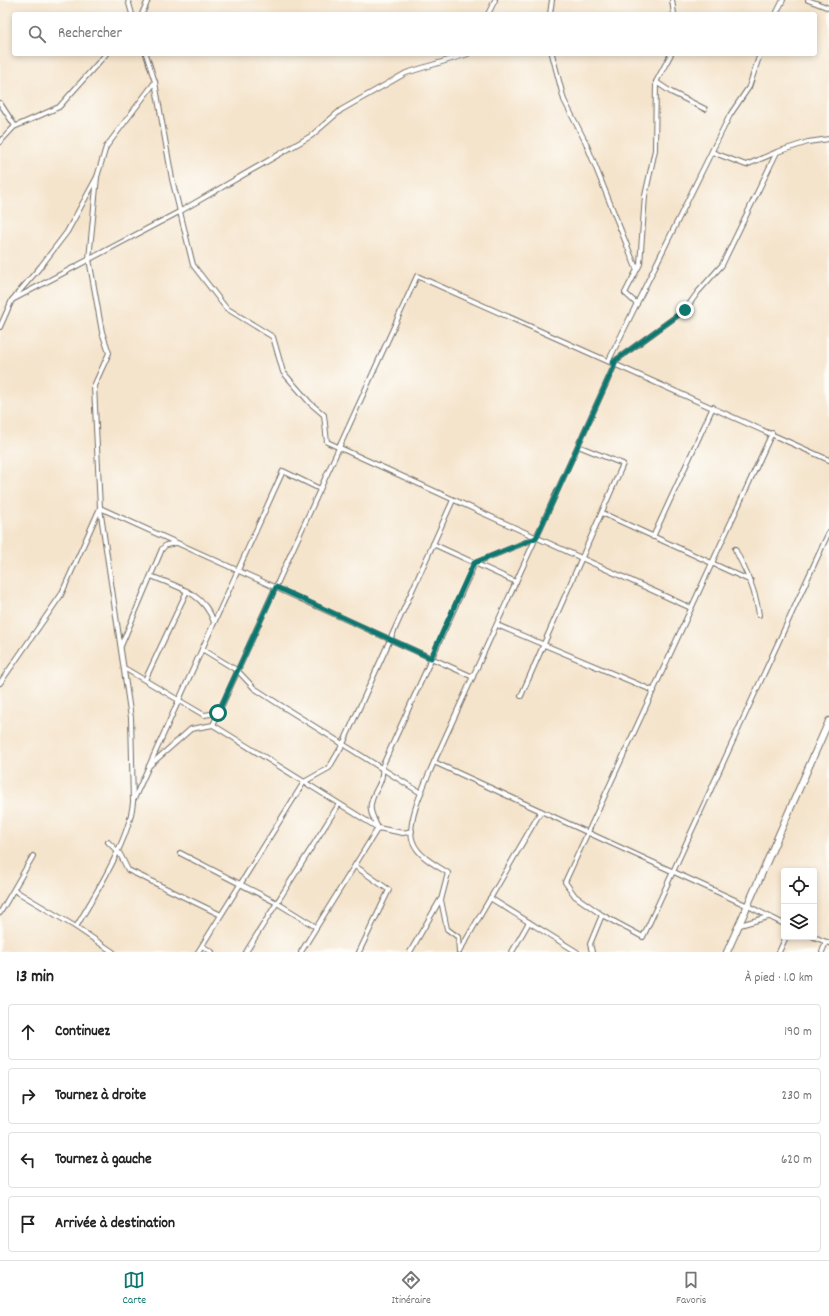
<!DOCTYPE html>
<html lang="fr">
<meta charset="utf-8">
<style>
body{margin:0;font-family:Dekko,sans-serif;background:#f6f6f6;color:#222}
.controls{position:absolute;right:12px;bottom:12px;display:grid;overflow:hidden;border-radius:4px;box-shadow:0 2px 6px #0003}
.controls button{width:36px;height:36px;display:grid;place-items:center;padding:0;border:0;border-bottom:1px solid #e0e0e0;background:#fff;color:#222;font:20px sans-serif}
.stop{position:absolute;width:12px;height:12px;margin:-9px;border:3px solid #0f766e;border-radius:50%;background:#fff}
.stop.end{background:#0f766e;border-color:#fff;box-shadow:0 1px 4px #0008}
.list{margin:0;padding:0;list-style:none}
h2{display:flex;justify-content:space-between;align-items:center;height:52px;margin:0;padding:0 16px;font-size:17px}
h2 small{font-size:13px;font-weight:400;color:#767676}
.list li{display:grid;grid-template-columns:26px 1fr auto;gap:12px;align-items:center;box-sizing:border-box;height:56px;margin:0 8px 8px;padding:0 8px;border:1px solid #e0e0e0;border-radius:4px}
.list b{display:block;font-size:15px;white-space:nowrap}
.list em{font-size:13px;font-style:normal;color:#767676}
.icon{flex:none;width:22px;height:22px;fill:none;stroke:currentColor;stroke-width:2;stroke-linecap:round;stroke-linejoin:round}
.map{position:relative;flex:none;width:829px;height:952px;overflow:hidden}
.search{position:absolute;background:#fff;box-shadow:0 2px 6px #0003;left:12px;right:12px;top:12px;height:44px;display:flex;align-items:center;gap:10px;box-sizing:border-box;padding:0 14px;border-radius:4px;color:#767676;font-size:15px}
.sheet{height:308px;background:#fff}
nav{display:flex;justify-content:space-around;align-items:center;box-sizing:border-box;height:56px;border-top:1px solid #e0e0e0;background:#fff;font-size:11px;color:#767676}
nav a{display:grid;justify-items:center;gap:2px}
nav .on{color:#0f766e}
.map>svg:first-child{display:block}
</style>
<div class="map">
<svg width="829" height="952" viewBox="0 0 829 952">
<rect width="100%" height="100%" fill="#fdfcf7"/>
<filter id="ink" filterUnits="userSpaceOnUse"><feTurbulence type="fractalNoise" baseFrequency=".025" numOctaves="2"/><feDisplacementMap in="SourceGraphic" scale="8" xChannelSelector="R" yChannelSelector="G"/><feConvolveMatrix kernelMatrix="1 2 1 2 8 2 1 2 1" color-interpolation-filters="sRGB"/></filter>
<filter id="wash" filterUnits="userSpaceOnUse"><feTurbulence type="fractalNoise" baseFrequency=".012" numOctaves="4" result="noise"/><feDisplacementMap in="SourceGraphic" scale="16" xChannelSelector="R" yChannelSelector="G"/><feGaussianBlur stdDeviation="0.9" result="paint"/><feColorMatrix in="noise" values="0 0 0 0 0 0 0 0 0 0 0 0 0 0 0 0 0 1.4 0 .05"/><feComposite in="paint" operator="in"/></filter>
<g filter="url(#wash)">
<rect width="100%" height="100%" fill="#f5e4cc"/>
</g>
<g filter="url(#ink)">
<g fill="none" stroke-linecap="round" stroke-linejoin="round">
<g stroke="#726c63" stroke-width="6">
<g id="minor">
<path d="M128,0L132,14"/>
<path d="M672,0L674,14"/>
<path d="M808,0L829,8"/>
<path d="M142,14L148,0"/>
<path d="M488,14L495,0"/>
<path d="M550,14L552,0"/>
<path d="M776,14L783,0"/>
<path d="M146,54L155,82L172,179L193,265L226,308L273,337L283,372L310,403L324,415L327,442L691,608"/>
<path d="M552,54L564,100L586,143L636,268"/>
<path d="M656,82L671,92L705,109"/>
<path d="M0,103L15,126"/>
<path d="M0,142L14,127L59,107L106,54"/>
<path d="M712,152L746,165L777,152"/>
<path d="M12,300L179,212L311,136L341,110L406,73L468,54"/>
<path d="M637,304L625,293L640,264L645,196L655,150L656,82L671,54"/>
<path d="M0,327L12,300L41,266L67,232L97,177L106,147L155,82"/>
<path d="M609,360L714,147L730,115L749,87L760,54"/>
<path d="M612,363L685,310L698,292L722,265L777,152L808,142L829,139"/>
<path d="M602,513L751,581"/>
<path d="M653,537L713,407"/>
<path d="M433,544L516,582"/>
<path d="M735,549C746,571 756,591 759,615"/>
<path d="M151,576C178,587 203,592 214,622"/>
<path d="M497,625L654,691"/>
<path d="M121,646L162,549L166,545L176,543"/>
<path d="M202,649L238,671L254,688L277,703L421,793"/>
<path d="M124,668L204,715L218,713"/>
<path d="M145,680L187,591"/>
<path d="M0,683L61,595L100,508L473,677"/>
<path d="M521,696L623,464L578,446"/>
<path d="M213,725L417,276L829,460"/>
<path d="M434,762L748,906L784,924"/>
<path d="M149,766L191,729L213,725L378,828L403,833L412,831"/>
<path d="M134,799L283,471L320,489"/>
<path d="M378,828C375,821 369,812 371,804C374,788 384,785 382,767L475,563L536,538"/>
<path d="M108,842L120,854L128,870L221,915"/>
<path d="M180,853L277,903L316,927"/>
<path d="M355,866L389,890L359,952"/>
<path d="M14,890L76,927L113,952"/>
<path d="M490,898L577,952"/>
<path d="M0,913L33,856"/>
<path d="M602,915L643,937L829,532"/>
<path d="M740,925L768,917"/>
<path d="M76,927C95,895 130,839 133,802L131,718L100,508L94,386L109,353L102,332L89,259L97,177"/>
<path d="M814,937L829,943"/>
<path d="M202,946L212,952"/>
<path d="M198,952L304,782L329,768L343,744L453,500"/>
<path d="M246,952L339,804"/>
<path d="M301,952L378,828"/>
<path d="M410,952L440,900"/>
<path d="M459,952L458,937L447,929L441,900L448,873C436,865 419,857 413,842C405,823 426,781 434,762L615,364"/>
<path d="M459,952L541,811"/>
<path d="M512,952L529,922"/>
<path d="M592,952L590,944L602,915L575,896L565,882L772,433"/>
<path d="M779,952L786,937"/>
<path d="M822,952L826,942"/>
</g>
</g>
<g stroke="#726c63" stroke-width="8">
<path id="secondary" d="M727,952L829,721"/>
</g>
<use href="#minor" stroke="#fff" stroke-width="4"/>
<use href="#secondary" stroke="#fff" stroke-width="6"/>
</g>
</g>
<g fill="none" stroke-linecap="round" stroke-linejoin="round" filter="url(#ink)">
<path stroke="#0f766e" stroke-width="5" d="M218,713L276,587L431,658L474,563L536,538L615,364L612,363L685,310"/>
</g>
</svg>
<div class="controls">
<button><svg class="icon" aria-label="locate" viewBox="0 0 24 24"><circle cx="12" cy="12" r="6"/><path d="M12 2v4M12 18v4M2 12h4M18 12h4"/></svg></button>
<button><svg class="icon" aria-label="layers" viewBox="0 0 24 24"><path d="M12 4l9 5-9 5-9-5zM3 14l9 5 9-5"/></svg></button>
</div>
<div class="stop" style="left:218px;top:713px"></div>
<div class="stop end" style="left:685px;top:310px"></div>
<div class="search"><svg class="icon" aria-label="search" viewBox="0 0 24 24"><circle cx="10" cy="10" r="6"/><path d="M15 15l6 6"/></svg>Rechercher</div>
</div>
<section class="sheet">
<h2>13 min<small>À pied · 1.0 km</small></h2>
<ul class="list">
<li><svg class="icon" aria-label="ahead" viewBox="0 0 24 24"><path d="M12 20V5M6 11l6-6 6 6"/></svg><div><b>Continuez</b></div><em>190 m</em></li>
<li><svg class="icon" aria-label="right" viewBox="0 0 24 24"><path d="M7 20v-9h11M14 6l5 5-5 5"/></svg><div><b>Tournez à droite</b></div><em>230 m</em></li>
<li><svg class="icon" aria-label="left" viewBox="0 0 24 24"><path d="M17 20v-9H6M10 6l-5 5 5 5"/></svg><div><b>Tournez à gauche</b></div><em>620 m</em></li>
<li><svg class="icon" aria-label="arrive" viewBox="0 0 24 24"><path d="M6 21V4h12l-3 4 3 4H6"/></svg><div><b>Arrivée à destination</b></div></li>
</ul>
</section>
<nav>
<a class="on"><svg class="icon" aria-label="map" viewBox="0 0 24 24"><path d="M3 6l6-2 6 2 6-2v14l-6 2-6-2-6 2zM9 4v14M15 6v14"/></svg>Carte</a>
<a><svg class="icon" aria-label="directions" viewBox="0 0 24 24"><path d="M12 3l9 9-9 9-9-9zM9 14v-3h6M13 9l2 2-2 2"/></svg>Itinéraire</a>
<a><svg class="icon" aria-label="saved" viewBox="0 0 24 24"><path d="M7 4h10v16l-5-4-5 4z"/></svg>Favoris</a>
</nav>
